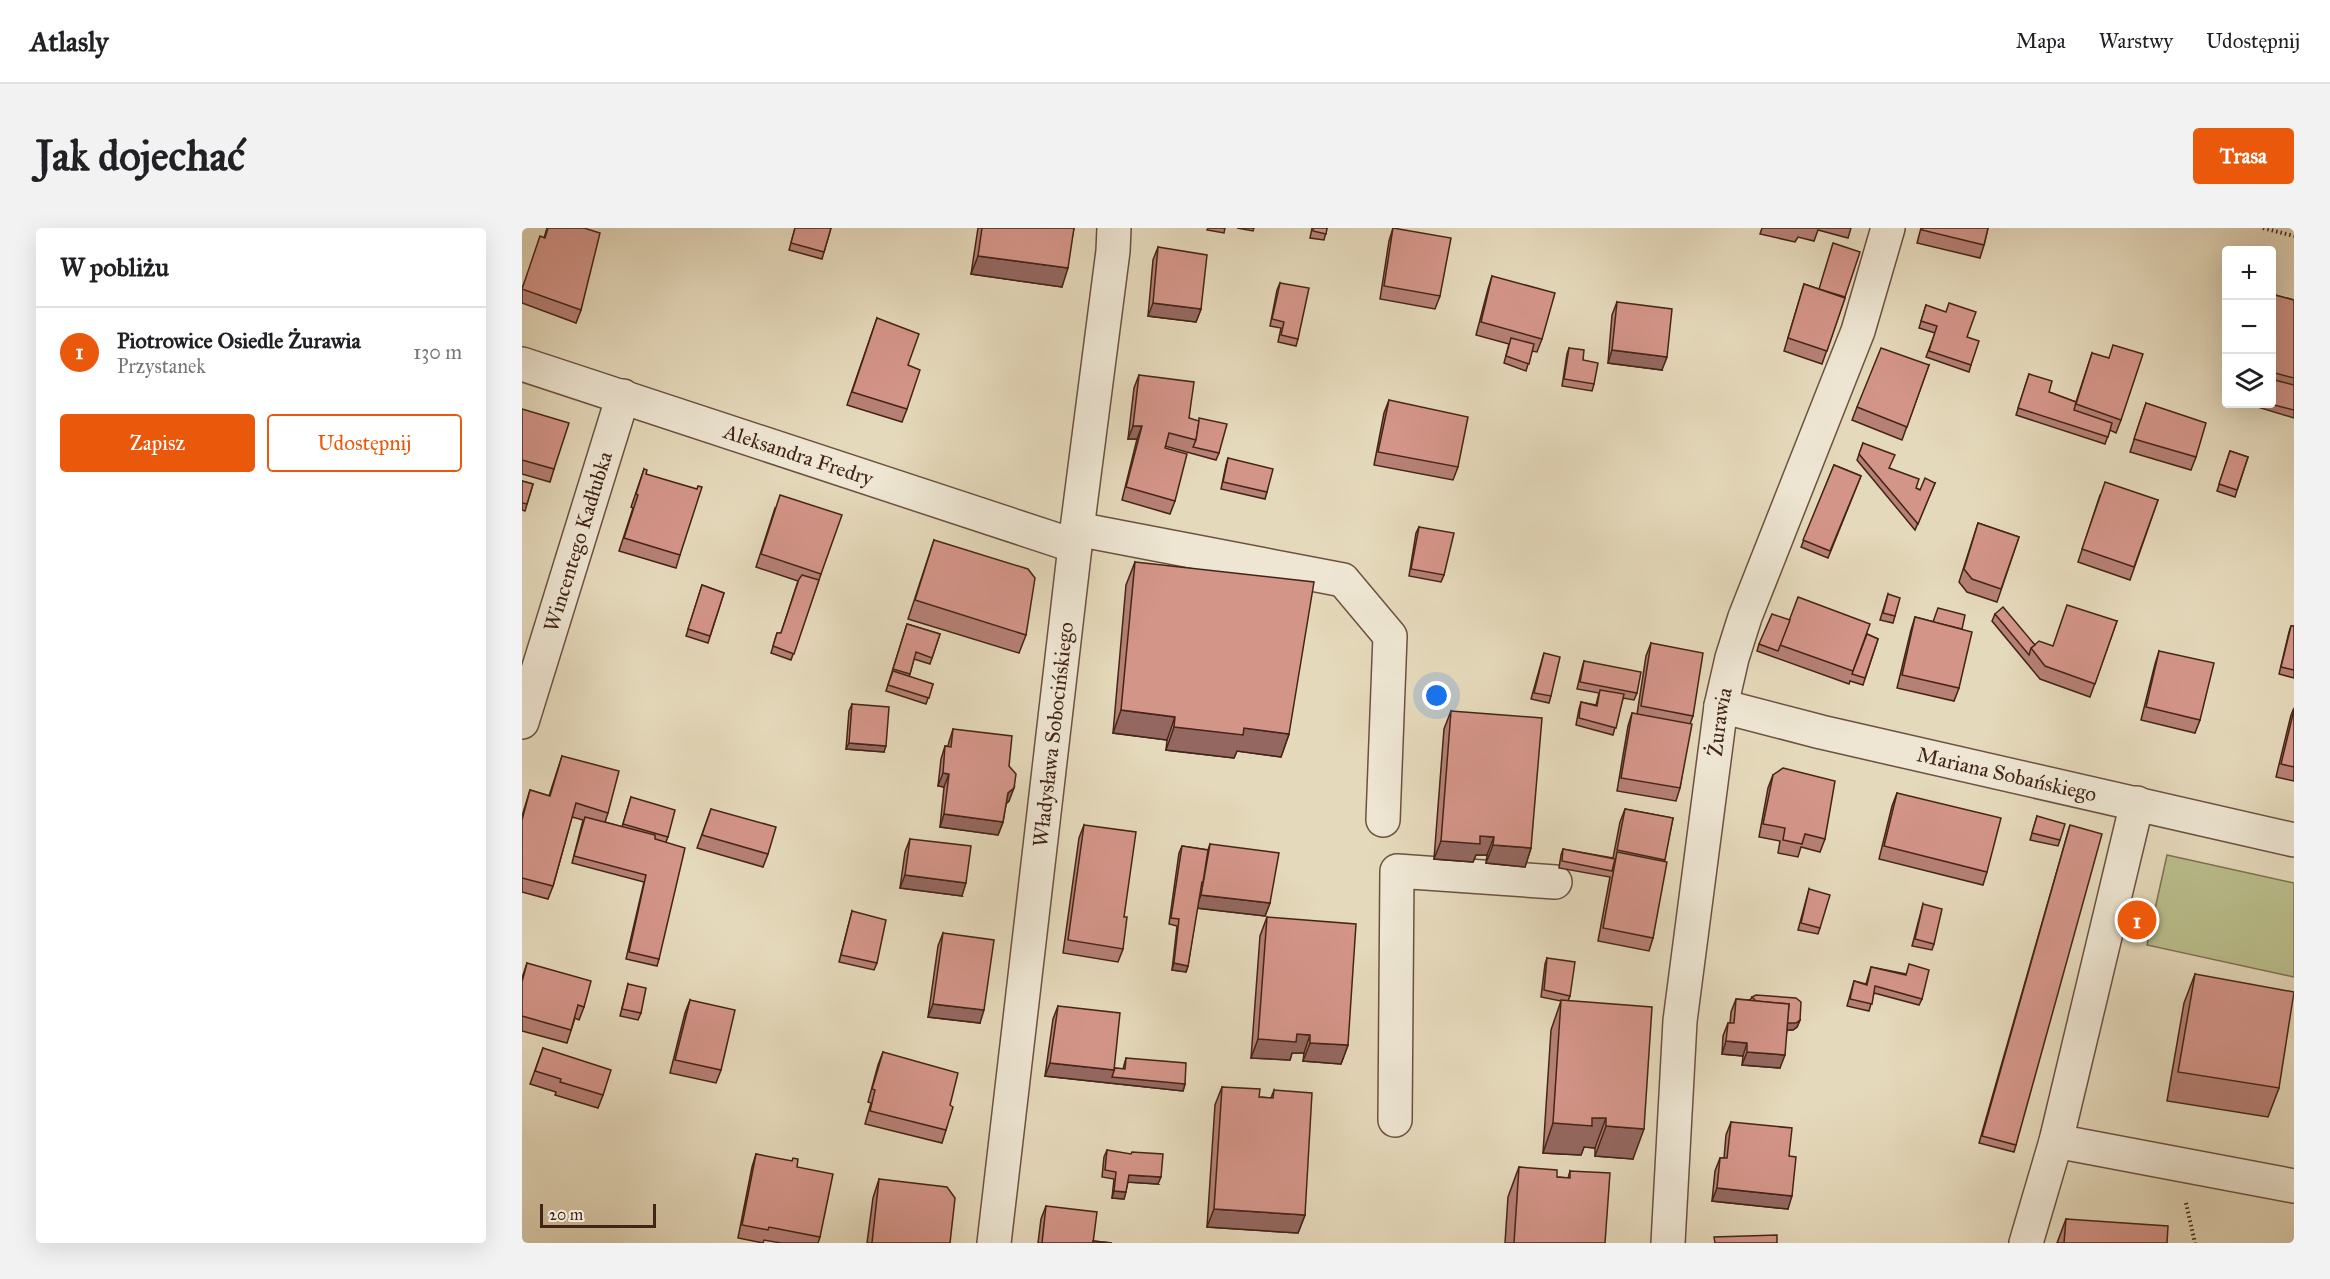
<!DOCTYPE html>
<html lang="pl">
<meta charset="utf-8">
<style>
body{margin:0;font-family:"IM FELL Great Primer",serif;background:#f2f2f2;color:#202124}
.controls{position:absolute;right:18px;top:18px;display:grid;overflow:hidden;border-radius:6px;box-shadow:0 6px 24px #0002}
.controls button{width:54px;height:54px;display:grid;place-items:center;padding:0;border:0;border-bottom:2px solid #e0e0e0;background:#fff;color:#202124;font:30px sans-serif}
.scale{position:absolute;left:18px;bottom:15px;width:116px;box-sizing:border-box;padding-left:6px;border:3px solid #442416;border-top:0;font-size:16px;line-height:21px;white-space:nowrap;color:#442416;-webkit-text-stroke:4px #eee6d3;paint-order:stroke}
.you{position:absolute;left:915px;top:468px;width:21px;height:21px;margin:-15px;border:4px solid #fff;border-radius:50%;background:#1a73e8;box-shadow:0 0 0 9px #1a73e833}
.badge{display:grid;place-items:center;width:39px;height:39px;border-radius:50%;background:#ea580c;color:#fff;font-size:20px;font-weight:700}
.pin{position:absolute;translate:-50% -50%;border:3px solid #fff;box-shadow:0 2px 6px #0006}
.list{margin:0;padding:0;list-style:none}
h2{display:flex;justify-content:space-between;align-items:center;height:78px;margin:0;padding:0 24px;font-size:26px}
h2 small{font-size:20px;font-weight:400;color:#757577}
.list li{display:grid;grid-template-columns:39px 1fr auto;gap:18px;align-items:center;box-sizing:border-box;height:90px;padding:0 24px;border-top:2px solid #e0e0e0}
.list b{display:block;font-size:22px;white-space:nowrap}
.list p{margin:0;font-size:20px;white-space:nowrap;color:#757577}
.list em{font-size:20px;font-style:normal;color:#757577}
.actions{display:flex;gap:12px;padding:18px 24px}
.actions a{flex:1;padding:14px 0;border:2px solid #ea580c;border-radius:6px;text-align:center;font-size:21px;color:#ea580c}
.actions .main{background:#ea580c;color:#fff}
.icon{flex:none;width:33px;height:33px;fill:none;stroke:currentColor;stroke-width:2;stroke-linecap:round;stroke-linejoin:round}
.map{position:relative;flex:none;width:1772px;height:1015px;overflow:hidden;border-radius:6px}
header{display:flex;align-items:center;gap:36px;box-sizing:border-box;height:84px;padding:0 30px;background:#fff;border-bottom:2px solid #e0e0e0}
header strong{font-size:28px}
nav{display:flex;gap:33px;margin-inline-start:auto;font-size:21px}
.intro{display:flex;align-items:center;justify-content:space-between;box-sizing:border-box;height:144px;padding:0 36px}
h1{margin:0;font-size:42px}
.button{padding:15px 27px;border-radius:6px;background:#ea580c;color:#fff;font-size:21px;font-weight:700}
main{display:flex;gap:36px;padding:0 36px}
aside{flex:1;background:#fff;border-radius:6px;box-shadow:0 6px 24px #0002}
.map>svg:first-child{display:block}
</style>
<header>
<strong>Atlasly</strong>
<nav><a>Mapa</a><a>Warstwy</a><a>Udostępnij</a></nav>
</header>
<div class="intro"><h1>Jak dojechać</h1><a class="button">Trasa</a></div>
<main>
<aside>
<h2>W pobliżu<small></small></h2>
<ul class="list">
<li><span class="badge">1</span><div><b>Piotrowice Osiedle Żurawia</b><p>Przystanek</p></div><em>130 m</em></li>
</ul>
<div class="actions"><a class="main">Zapisz</a><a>Udostępnij</a></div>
</aside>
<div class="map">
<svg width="1772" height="1015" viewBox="0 0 1772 1015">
<rect width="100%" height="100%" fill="#e5d9bb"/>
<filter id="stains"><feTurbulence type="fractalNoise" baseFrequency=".00333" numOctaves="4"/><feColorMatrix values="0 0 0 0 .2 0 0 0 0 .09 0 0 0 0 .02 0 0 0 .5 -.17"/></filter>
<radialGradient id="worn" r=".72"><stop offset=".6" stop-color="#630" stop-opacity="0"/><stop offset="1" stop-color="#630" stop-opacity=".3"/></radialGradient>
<path fill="#babe8c" stroke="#7f7151" stroke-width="1.5" d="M1645,627L1772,655V749L1625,717Z"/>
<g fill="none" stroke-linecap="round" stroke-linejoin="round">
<g stroke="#6c513f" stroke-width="36">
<g id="minor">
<path id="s1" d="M0,136L553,318"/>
<path d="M555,301L821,352L868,408L861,592"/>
<path id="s2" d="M1199,478L1299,504L1772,612"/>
<path id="s3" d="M0,494L101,168"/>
<path d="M873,892L875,643L1033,654"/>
<path d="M1534,913L1772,958"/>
<path id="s4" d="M472,1015L555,301L591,23L592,0"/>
<path id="s5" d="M1146,1015L1158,793L1199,478L1210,430L1223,389L1336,103L1366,0"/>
<path d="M1504,1015L1534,913L1615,575"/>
</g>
</g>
<g stroke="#442416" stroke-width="4" stroke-dasharray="1.5 3" stroke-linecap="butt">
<path d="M1741,0L1772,8"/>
<path d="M1664,975L1673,1015"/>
</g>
<use href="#minor" stroke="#eee6d3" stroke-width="33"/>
</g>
<g fill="#b68076" stroke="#442416" stroke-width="1.5">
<path d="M25,0H62L59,82L54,95L0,75V60L22,10Z"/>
<path d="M273,0H309L300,31L267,22Z"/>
<path d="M456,0H552L540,59L449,46Z"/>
<path d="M686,0H703L702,5L685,2Z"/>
<path d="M715,0H732L731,3Z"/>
<path d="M790,0H805L802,12L788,10Z"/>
<path d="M871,0L918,68L913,81L858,71L867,13Z"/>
<path d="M1240,0H1329L1326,10L1296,2L1292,13L1276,9L1273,14L1238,6Z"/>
<path d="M1399,0H1466L1462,17L1458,30L1395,15Z"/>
<path d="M636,19L679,81L674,94L626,88L631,32Z"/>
<path d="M970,48L1020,111L1015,124L1010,123L1004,143L982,135L987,116L954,107L966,61Z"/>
<path d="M758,55L776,111L774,118L756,114L759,100L748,98L755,62Z"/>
<path d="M1282,56L1323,70L1300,136L1262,123Z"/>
<path d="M1753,67L1772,72V190L1729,177V176H1749V78Z"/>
<path d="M1095,74L1140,142L1086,135L1090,87Z"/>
<path d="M1404,77L1445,109L1449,137L1447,144L1404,129L1413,105L1397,100Z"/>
<path d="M355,90L386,137L385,181L380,194L325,177Z"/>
<path d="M1047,120L1061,132L1072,156L1070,163L1040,158L1045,126Z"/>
<path d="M1570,125L1599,192L1594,205L1588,202L1583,216L1494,187L1507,146L1527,164L1554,174Z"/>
<path d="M1407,137L1380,212L1330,192L1335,179Z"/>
<path d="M617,147L667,190L697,225L694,232L643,218L653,273L648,286L600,272L615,211H606L612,160Z"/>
<path d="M867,172L936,239L931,252L852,237L862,185Z"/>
<path d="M1624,175L1674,229L1669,242L1608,224Z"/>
<path d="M0,181L32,241L28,254L0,246Z"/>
<path d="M1341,215L1368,240L1394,260L1398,262L1413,255L1393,302L1335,232Z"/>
<path d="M1708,223L1726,229L1713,269L1695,263Z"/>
<path d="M706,230L745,264L743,271L699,261L704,237Z"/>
<path d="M1312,237L1339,248L1306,330L1279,319Z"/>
<path d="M122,241L158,327L154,340L97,323L111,280L109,279Z"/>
<path d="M0,253L11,256L3,283L0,282Z"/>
<path d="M1578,267L1636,272L1608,352L1556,334Z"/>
<path d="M253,280L299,346L269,432L249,425L255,405H259L276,353L234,339Z"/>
<path d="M1456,295L1497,309L1475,374L1445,364L1437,354Z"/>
<path d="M897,299L922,347L919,354L887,348L894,305Z"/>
<path d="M412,312L504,407L497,425L386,391Z"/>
<path d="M613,334L767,506L759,529L715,523L712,530L644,522L645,512L591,505L604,357Z"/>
<path d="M180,357L202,365L186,415L164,408Z"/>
<path d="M1366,366L1373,388L1371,395L1358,392Z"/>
<path d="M1473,386L1513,417L1531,418L1595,393L1568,469L1518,451L1470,393Z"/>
<path d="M1393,389L1440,401L1437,460L1432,473L1375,460L1389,402Z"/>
<path d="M1268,392L1345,406L1356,411L1341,457L1328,453L1327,456L1235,423L1237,416Z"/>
<path d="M385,396L418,406L408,436L392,431L387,449L411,456L404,476L364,463Z"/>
<path d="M1769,398H1772V450L1757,446L1767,404Z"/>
<path d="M1129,415L1171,488L1168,496L1158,560L1154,573L1095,563L1106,498L1110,485L1115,486L1124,428Z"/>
<path d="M1637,423L1678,492L1673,505L1619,492L1633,436Z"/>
<path d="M1022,425L1029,468L1027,475L1009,471Z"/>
<path d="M1062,433L1115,465L1112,472L1101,470L1091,507L1054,497L1057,481L1059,474L1074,477L1077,465L1055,461L1060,440Z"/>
<path d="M330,476L362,524L324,521L327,483Z"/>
<path d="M1772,480V553L1754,549L1769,487Z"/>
<path d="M929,483L1009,620L1003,639L964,635L965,627H954L951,634L912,631L922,501Z"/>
<path d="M431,501L487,538V573L484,576L481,594L476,607L418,599L422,559L416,558L419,531L423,518H426L427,514Z"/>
<path d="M40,528L86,585L83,594L100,599L109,569L146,609L144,614L137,731L135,738L104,731L122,654L50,635L61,592L50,589L31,658L26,671L0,664V588L8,562L27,568Z"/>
<path d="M1251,547L1303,611L1298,624L1279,619L1276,629L1256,625L1258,613L1237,609L1246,560Z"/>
<path d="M1375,565L1465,644L1461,657L1357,631L1370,578Z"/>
<path d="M189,581L246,626L241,639L175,620Z"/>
<path d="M1103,581L1151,590L1142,633L1131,710L1127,723L1076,713L1088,649L1037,640L1039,627L1041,621L1091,630L1098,594Z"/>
<path d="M1515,588L1538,612L1536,618L1508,612Z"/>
<path d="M562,597L602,689L601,721L596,734L541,725L557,610Z"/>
<path d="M1548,597L1494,917L1492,924L1457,915Z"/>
<path d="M388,611L440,668L378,660L383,624Z"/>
<path d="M688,616L748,675L743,688L675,680L666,738L664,744L650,742L655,698L647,696L657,625L660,618L686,622Z"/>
<path d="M1287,661L1298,700L1296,706L1276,702Z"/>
<path d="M1401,676L1412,716L1410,722L1390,718Z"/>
<path d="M330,683L355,735L352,742L317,734Z"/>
<path d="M745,689L826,817L819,836L781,833L782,825H770L768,832L729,830L738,708Z"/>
<path d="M421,705L458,795L406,789L416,718Z"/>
<path d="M1025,730L1048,768L1046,773L1111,931L1073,928V920L1062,919L1059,927L1021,925L1029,802L1039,773L1019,769L1023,736Z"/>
<path d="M5,735L62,779L57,792L53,790L45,815L0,803V750Z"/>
<path d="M1349,739L1384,746L1400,771L1397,777L1352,765L1347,783L1325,778L1332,753L1344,756Z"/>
<path d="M1673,746L1757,860L1746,889L1645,873L1662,775Z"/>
<path d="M106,756L119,785L116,792L98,788Z"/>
<path d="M1230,769L1278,792L1275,799L1271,802H1265L1258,840L1220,837L1221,828L1200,826L1201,808L1206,795H1208L1209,784L1214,771L1228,772Z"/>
<path d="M168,772L199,842L194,855L148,845L163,785Z"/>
<path d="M536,778L593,840L601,841L604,830L663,856L661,863L523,848L531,791Z"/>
<path d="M21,820L81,867L76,880L33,867L34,864L8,856Z"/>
<path d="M361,824L428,877L424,902L420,915L343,896L349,875L346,874L356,837Z"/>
<path d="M700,859L737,869L749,870L752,862L783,987L776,1005L685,999L693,877Z"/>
<path d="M1209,894L1267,928L1266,981L1190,973L1193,943L1198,930H1202L1204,907Z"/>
<path d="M585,922L636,956L606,954L602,971L590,970L592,951L580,949L582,929Z"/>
<path d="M234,926L275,939L298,1009L296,1015H259L242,1012L241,1015L216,1010L230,939Z"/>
<path d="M997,939L1035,949L1046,950L1048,943L1083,1015H983L986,969Z"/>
<path d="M357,951L428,1015H345L351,970Z"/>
<path d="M524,978L571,1013L590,1015H516L519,991Z"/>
<path d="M1544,991L1645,1015H1535Z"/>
</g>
<g fill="#946860" stroke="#442416" stroke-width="1.5">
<path d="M456,28L546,40L540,59L449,46Z"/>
<path d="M631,75L679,81L674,94L626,88Z"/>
<path d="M1090,122L1145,129L1140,142L1086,135Z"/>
<path d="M611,198H620L615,211H606Z"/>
<path d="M599,482L653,489L645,512L591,505Z"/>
<path d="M652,499L722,500L767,506L759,529L715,523L712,530L644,522Z"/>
<path d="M327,515L364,518L362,524L324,521Z"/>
<path d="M421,545L427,546L422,559L416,558Z"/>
<path d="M492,560L487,573L481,578L486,565Z"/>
<path d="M422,586L481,594L476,607L418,599Z"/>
<path d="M958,608L972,609L965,627H954L951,634L912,631L919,613Z"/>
<path d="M971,617L1009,620L1003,639L964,635Z"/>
<path d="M383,647L444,655L440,668L378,660Z"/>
<path d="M679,667L748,675L743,688L674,680Z"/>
<path d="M652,735L666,738L664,744L650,742Z"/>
<path d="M411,776L462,782L458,795L406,789Z"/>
<path d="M1278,792L1275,799L1271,802H1261L1264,795Z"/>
<path d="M775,806L788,807L782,825H770L768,832L729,830L736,811Z"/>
<path d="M1204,813L1225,815L1221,828L1200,826Z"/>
<path d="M788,815L826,817L819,836L781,833Z"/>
<path d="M1225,824L1263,827L1258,840L1220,837Z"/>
<path d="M528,835L592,842L663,856L661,863L523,848Z"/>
<path d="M1070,890H1084L1073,920L1062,919L1059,927L1021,925L1031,895Z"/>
<path d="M1084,898L1122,901L1111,931L1073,928Z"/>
<path d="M607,947L639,949L636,956L604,954Z"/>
<path d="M1195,960L1270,968L1266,981L1190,973Z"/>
<path d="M592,963L604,964L602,971L590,970Z"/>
<path d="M692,981L783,987L776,1005L685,999Z"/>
</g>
<g fill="#d49589" stroke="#442416" stroke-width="1.5">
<path d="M26,0H62L78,5L59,82L0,61L18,8L23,10Z"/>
<path d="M273,0H309L302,24L269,15Z"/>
<path d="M460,0H552L546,40L456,28Z"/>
<path d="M791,0H805L804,6L791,3Z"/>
<path d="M871,0L929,10L918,68L862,58Z"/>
<path d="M1400,0H1466L1462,17L1400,2Z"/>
<path d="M1311,15L1338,24L1323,69L1297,61Z"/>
<path d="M636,19L685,27L679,81L631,75Z"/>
<path d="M970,48L1033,65L1020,111L959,94Z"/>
<path d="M758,55L787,60L776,111L759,107L762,94L750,91Z"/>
<path d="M1282,56L1323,70L1305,123L1266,110Z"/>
<path d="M1753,67L1772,72V150L1749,144V80Z"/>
<path d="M1095,74L1150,81L1145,129L1090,122Z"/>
<path d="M1427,75L1454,84L1445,109L1457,113L1449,137L1407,123L1415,98L1399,93L1404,77L1424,84Z"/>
<path d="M355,90L397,106L386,137L398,142L385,181L330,164Z"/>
<path d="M989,110L1012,116L1007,136L984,128Z"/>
<path d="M1591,117L1621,126L1599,192L1554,176L1570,125L1587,130Z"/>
<path d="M1047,120L1062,122L1061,132L1076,135L1072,156L1042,151Z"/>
<path d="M1359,120L1407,137L1385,199L1335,179Z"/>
<path d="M1507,146L1530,153L1527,164L1554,174L1552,182L1590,195L1586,209L1496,180Z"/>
<path d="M617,147L672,154L667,190L677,193L674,212L647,205L643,220L665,226L653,273L604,259L620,198H611Z"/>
<path d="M1749,151L1772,157V182L1748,176H1749Z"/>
<path d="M867,172L946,189L936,239L856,224Z"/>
<path d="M1624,175L1684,195L1674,229L1612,211Z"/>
<path d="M0,181L47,195L32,241L0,232Z"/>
<path d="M677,190L705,196L697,225L671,219L674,212L677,193Z"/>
<path d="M1341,215L1373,227L1367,240L1397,251L1394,260L1398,262L1403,250L1413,255L1396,296L1337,226Z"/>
<path d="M1708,223L1726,229L1715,262L1697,256Z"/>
<path d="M706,230L751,241L745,264L701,254Z"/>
<path d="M1312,237L1339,248L1308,323L1281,312Z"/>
<path d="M122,241L125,242L124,246L175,261L176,258L180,259L158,327L102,310L116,267L114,266Z"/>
<path d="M0,253L11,256L5,276L0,275Z"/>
<path d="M1583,254L1636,272L1612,339L1560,321Z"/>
<path d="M258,267L320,287L299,346L239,326Z"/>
<path d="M1456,295L1497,309L1479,361L1450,351L1442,341Z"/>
<path d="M897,299L932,305L922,347L889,341Z"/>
<path d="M412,312L506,341L513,350L504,407L393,372Z"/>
<path d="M613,334L792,354L767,506L722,500L721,507L652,499L653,489L599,482Z"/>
<path d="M280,347L297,352L272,426L251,418L255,405H259L277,351Z"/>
<path d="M180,357L202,365L188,408L166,401Z"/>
<path d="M1366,366L1378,370L1373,388L1361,385Z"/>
<path d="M1276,369L1348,396L1331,443L1258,417Z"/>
<path d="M1545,377L1595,393L1573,456L1523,438L1509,420L1517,413L1531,418Z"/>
<path d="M1481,379L1513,417L1509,420L1507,427L1473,386Z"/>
<path d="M1416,380L1443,387L1440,401L1411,394Z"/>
<path d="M1250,386L1268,392L1256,423L1237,416Z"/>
<path d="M1393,389L1450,404L1437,460L1380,447Z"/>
<path d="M385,396L418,406L410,430L394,424L388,446L371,441Z"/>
<path d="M1769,398H1772V442L1759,439Z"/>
<path d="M1345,406L1356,411L1343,450L1330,446Z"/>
<path d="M1129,415L1181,425L1171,488L1119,478Z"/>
<path d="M1637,423L1692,435L1678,492L1624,479Z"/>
<path d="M1022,425L1038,429L1029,468L1012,465Z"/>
<path d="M1062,433L1119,444L1115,465L1058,454Z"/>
<path d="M371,443L411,456L407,470L366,457Z"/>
<path d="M1078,462L1102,466L1094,500L1057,490L1059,474L1075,478Z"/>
<path d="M330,476L367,479L364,518L327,515Z"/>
<path d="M1772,482V539L1759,536Z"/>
<path d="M929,483L1020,490L1009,620L971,617L972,609L958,608V616L919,613Z"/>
<path d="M1110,485L1170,496L1158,560L1099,550Z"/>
<path d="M431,501L490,508L487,538L494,546L492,560L486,565L481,594L422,586L427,546L421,545L423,518L429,519Z"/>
<path d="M40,528L97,543L86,585L54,575L31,658L0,650V592L8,562L28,568Z"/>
<path d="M1261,540L1313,553L1303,611L1283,606L1280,616L1261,612L1263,600L1241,596L1251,547Z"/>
<path d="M1375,565L1479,590L1465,644L1362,618Z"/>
<path d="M109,569L153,582L146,609L101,596Z"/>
<path d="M189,581L254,599L246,626L180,607Z"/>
<path d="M1103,581L1151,590L1143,632L1095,622Z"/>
<path d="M1515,588L1543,596L1538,612L1510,605Z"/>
<path d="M63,589L133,607V611L163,620L137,731L107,724L124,647L52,628Z"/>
<path d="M562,597L614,604L602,689H605L601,721L546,712Z"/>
<path d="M1548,597L1580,606L1494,917L1460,908Z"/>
<path d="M388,611L449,618L444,655L383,647Z"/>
<path d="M688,616L757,625L748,675L679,667Z"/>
<path d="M660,618L686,622L681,654H680L666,738L652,735L657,691L649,690Z"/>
<path d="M1041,621L1093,631L1090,643L1040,633Z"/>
<path d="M1095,624L1145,634L1131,710L1081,700Z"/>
<path d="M1287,661L1308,667L1298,700L1279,695Z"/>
<path d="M1401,676L1420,681L1412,716L1393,711Z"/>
<path d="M330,683L364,692L355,735L319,727Z"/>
<path d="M745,689L834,696L826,817L788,815V807L775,806L774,814L736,811Z"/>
<path d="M421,705L472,712L462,782L411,776Z"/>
<path d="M1025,730L1053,734L1048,768L1022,762Z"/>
<path d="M5,735L69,753L62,779L56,777L49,802L0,788V754Z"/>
<path d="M1387,736L1407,742L1400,771L1353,758L1350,776L1328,771L1332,753L1345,757L1349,739L1384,747Z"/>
<path d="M1673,746L1772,764L1757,860L1656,844Z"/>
<path d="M106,756L124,760L119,785L100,781Z"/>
<path d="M1234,767L1274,770L1279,774L1278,792L1274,795H1265L1267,776L1234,773L1230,769Z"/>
<path d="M1214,771L1267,776L1263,827L1225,824V815L1204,813L1206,795H1212Z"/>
<path d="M168,772L213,782L199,842L153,832Z"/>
<path d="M1039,772L1130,779L1122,901L1084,898V890H1070V898L1031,895Z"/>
<path d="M536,778L598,785L592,842L528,835Z"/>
<path d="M21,820L89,842L81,867L38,854L39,851L13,843Z"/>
<path d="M361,824L436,845L428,877L431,879L424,902L348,883L353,862L350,861Z"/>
<path d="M604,830L664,835L663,856L590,849L593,840L603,841Z"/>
<path d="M700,859L738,861L737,869L751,870L752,862L790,865L783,987L692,981Z"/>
<path d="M1209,894L1270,900L1267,928L1274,929L1270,968L1195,960L1198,930H1205Z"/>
<path d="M585,922L609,926L610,924L641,926L639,949L607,947L604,964L592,963L594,944L583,942Z"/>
<path d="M234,926L270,933L271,930L276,931L275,939L311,946L298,1009L247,999L246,1002L220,997Z"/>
<path d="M997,939L1035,942V949L1048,950V943L1088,945L1083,1015H992Z"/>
<path d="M357,951L425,959L433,970L428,1015H350Z"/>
<path d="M524,978L575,984L571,1015H520Z"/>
<path d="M1544,991L1646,998L1645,1015H1542Z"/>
<path d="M1255,1007V1015H1193L1192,1009Z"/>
<path d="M571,1013L590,1015H571Z"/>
</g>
<g text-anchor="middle" stroke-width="5" stroke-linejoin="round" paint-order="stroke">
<g font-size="21" fill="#442416" stroke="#eee6d3">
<text dy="7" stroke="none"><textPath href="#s1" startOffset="291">Aleksandra Fredry</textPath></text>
<text dy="7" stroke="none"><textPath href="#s3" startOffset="189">Wincentego Kadłubka</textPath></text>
<text dy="7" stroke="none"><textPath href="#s5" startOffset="524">Żurawia</textPath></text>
<text dy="7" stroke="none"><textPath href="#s4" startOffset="512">Władysława Sobocińskiego</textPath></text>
<text dy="7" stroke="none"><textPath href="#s2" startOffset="294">Mariana Sobańskiego</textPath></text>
</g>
</g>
<rect width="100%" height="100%" filter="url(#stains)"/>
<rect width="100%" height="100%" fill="url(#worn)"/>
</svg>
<div class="controls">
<button>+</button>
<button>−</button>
<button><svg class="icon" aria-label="layers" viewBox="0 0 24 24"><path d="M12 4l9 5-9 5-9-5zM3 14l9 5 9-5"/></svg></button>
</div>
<div class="scale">20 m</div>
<div class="you"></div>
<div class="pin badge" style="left:1615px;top:692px">1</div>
</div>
</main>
